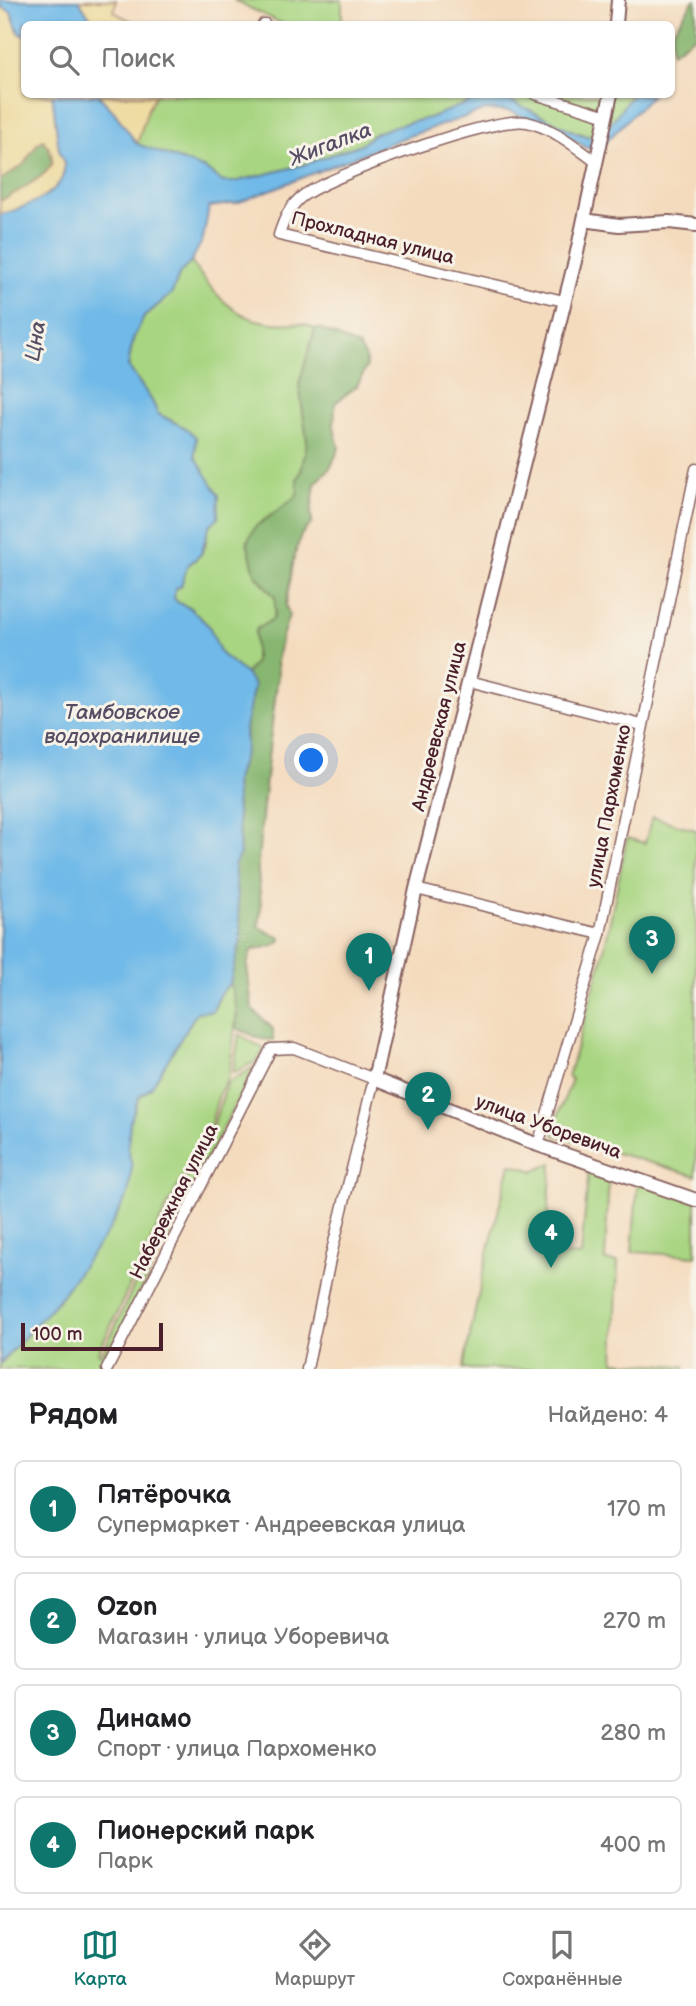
<!DOCTYPE html>
<html lang="ru">
<meta charset="utf-8">
<style>
body{margin:0;font-family:"Balsamiq Sans",sans-serif;background:#f6f6f6;color:#202124}
.scale{position:absolute;left:21px;bottom:18px;width:142px;box-sizing:border-box;padding-left:7px;border:4px solid #4a1f2b;border-top:0;font-size:19px;line-height:24px;white-space:nowrap;color:#4a1f2b;-webkit-text-stroke:5px #f7f3e8;paint-order:stroke}
.you{position:absolute;left:312px;top:761px;width:24px;height:24px;margin:-18px;border:5px solid #fff;border-radius:50%;background:#1a73e8;box-shadow:0 0 0 10px #1a73e833}
.badge{display:grid;place-items:center;width:46px;height:46px;border-radius:50%;background:#0f766e;color:#fff;font-size:23px;font-weight:700}
.pin{position:absolute;translate:-50% -58px;filter:drop-shadow(0 2px 4px #0008)}
.pin::after{content:'';position:absolute;top:37px;width:24px;height:21px;background:inherit;clip-path:polygon(0 0,100% 0,50% 100%)}
.list{margin:0;padding:0;list-style:none}
h2{display:flex;justify-content:space-between;align-items:center;height:91px;margin:0;padding:0 28px;font-size:30px}
h2 small{font-size:23px;font-weight:400;color:#757577}
.list li{display:grid;grid-template-columns:46px 1fr auto;gap:21px;align-items:center;box-sizing:border-box;height:98px;margin:0 14px 14px;padding:0 14px;border:2px solid #e0e0e0;border-radius:10px}
.list b{display:block;font-size:26px;white-space:nowrap}
.list p{margin:0;font-size:23px;white-space:nowrap;color:#757577}
.list em{font-size:23px;font-style:normal;color:#757577}
.icon{flex:none;width:38px;height:38px;fill:none;stroke:currentColor;stroke-width:2;stroke-linecap:round;stroke-linejoin:round}
.map{position:relative;flex:none;width:696px;height:1369px;overflow:hidden}
.search{position:absolute;background:#fff;box-shadow:0 2px 5px #0004;left:21px;right:21px;top:21px;height:77px;display:flex;align-items:center;gap:18px;box-sizing:border-box;padding:0 24px;border-radius:10px;color:#757577;font-size:26px}
.sheet{height:539px;background:#fff}
nav{display:flex;justify-content:space-around;align-items:center;box-sizing:border-box;height:98px;border-top:2px solid #e0e0e0;background:#fff;font-size:19px;color:#757577}
nav a{display:grid;justify-items:center;gap:4px}
nav .on{color:#0f766e}
.map>svg:first-child{display:block}
</style>
<div class="map">
<svg width="696" height="1369" viewBox="0 0 696 1369">
<rect width="100%" height="100%" fill="#f7f3e8"/>
<filter id="ink" filterUnits="userSpaceOnUse"><feTurbulence type="fractalNoise" baseFrequency=".0143" numOctaves="2"/><feDisplacementMap in="SourceGraphic" scale="14" xChannelSelector="R" yChannelSelector="G"/><feConvolveMatrix kernelMatrix="1 2 1 2 8 2 1 2 1" color-interpolation-filters="sRGB"/></filter>
<filter id="wash" filterUnits="userSpaceOnUse"><feTurbulence type="fractalNoise" baseFrequency=".00686" numOctaves="4" result="noise"/><feDisplacementMap in="SourceGraphic" scale="28" xChannelSelector="R" yChannelSelector="G"/><feGaussianBlur stdDeviation="1.57" result="paint"/><feColorMatrix in="noise" values="0 0 0 0 0 0 0 0 0 0 0 0 0 0 0 0 0 1.4 0 .05"/><feComposite in="paint" operator="in"/></filter>
<g filter="url(#wash)">
<rect width="100%" height="100%" fill="#f4dbbe"/>
<g fill="#a8d581" stroke="#797a56" stroke-width="2">
<path d="M233,0H342V24H283Z"/>
<path d="M155,95H632L602,135L593,138L480,98L429,118L395,126L376,133L361,144L303,165L234,182H223L205,169L137,144L148,109Z"/>
<path d="M191,262C213,292 233,319 272,323C287,325 303,320 315,329L299,384L307,441L302,468L297,480L298,491L296,497L255,527L263,584L275,597V613L273,619L258,628L255,632V662L246,674L221,654L209,626L190,608L177,602L174,598L175,588L184,578L187,566C191,563 197,559 200,555C220,531 195,454 184,427L158,414L152,401L128,366L133,339L144,317L172,293L180,273Z"/>
<path d="M652,817L696,830V1176L554,1135V1126L572,1079L568,1077L603,956L627,838L645,843Z"/>
<path d="M230,983L237,1011L229,1076L219,1094L210,1127L165,1211L98,1353L101,1354L105,1348L169,1211L212,1129L227,1083L254,1067L101,1369H0V1364L58,1300L132,1167L128,1149L129,1133L130,1122L139,1097L152,1086L197,1011H213L220,994Z"/>
<path d="M239,1034L264,1049L257,1061L233,1073Z"/>
<path d="M552,1163L545,1254L581,1256L589,1167L609,1174L605,1261L618,1262L614,1362L685,1366V1369H463L483,1273L510,1164L535,1171Z"/>
<path d="M638,1177L696,1196V1256L632,1252Z"/>
</g>
<g fill="#86b66f" stroke="#686a4d" stroke-width="2">
<path d="M694,0H696V35L672,52V32Z"/>
<path d="M44,140C60,163 50,171 30,184C20,190 11,196 0,201V180L23,165L38,143Z"/>
<path d="M319,328L358,346L365,356L367,366L357,386L335,403L334,427L339,448L331,467L315,484L311,513L312,523L301,535L294,558L286,605L289,615L281,640L277,661L278,675C270,738 263,800 258,863C257,885 265,906 258,927L281,938L280,942C271,949 260,946 251,951L247,966L252,1009L273,1029V1040L261,1039L236,1028L237,1011L230,983L241,938L234,864L240,853L235,783L246,748L245,728L253,686L246,674L255,662V632L258,628L273,619L275,613V597L255,574L247,542L255,527L296,497L298,491L297,480L302,468L307,441L299,384L315,329Z"/>
</g>
<g fill="#eeda9e" stroke="#9c7c64" stroke-width="2">
<path d="M79,0H116L114,12L137,24H94Z"/>
<path d="M0,6L12,12L19,33L24,36V94L52,95C55,112 56,131 59,149C60,154 64,159 64,165C67,194 22,208 0,215V201C11,196 20,190 30,184C50,172 61,161 43,140L38,143L23,165L0,180Z"/>
<path d="M98,95H155L148,109L137,144L114,112Z"/>
</g>
<g fill="#70b9e8" stroke="#5d6c8a" stroke-width="2">
<path d="M0,0H79L94,24H24V36L19,33L11,12L0,6Z"/>
<path d="M52,95H98L114,112L137,144L205,169L223,182H234L303,165L361,144L376,133L395,126L429,118L480,98L507,99L577,133L593,138L602,135L632,95H652L599,149L587,148L565,134L509,111L486,110L403,138L237,203L209,207L203,239L191,262L180,273L172,293L144,317L133,339L128,366L152,401L158,414L184,427L196,437L195,456L219,495L218,518L209,526L201,554L187,566L181,586L175,589L174,598L177,602L190,608L209,626L221,654L246,674L254,686L245,728L246,748L235,783L240,854L234,865L241,938L230,983L220,994L213,1011L197,1012L152,1086L139,1097L130,1122L129,1133L128,1149L132,1167L128,1194L109,1230L58,1300L0,1364V215C22,208 67,194 64,165C64,159 60,154 59,149C56,131 55,112 52,95Z"/>
</g>
</g>
<g filter="url(#ink)">
<g fill="none" stroke-linecap="round" stroke-linejoin="round">
<g stroke="#86615e" stroke-width="13">
<g id="street">
<path d="M263,24H265"/>
<path d="M535,94L607,116"/>
<path d="M564,301L279,235C284,219 290,205 304,195C335,174 493,116 527,122C553,128 575,146 596,162"/>
<path d="M469,681L642,725"/>
<path d="M416,889L600,934"/>
<path d="M538,1145L600,934L696,469"/>
<path d="M107,1369L271,1049L294,1048L374,1079L331,1255L307,1369"/>
</g>
</g>
<g stroke="#86615e" stroke-width="16">
<g id="secondary">
<path d="M616,24L618,0"/>
<path d="M611,94L575,261L416,889L374,1079L538,1145L696,1200"/>
<path d="M584,220L619,225L669,222L696,225"/>
</g>
</g>
<use href="#street" stroke="#fff" stroke-width="10"/>
<use href="#secondary" stroke="#fff" stroke-width="12"/>
</g>
</g>
<g text-anchor="middle" stroke-width="6" stroke-linejoin="round" paint-order="stroke">
<g font-size="19" fill="#4a1f2b" stroke="#f7f3e8">
<text transform="translate(373 237) rotate(14)" y="7">Прохладная улица</text>
<text transform="translate(438 726) rotate(-76)" y="7">Андреевская улица</text>
<text transform="translate(608 806) rotate(-79)" y="7">улица Пархоменко</text>
<text transform="translate(549 1126) rotate(20)" y="7">улица Уборевича</text>
<text transform="translate(173 1201) rotate(-63)" y="7">Набережная улица</text>
</g>
<g font-size="21" font-style="italic" fill="#554d64" stroke="#f7f3e8">
<text transform="translate(330 144) rotate(-21)" y="7">Жигалка</text>
<text transform="translate(35 341) rotate(-81)" y="7">Цна</text>
<text x="122" y="719">Тамбовское<tspan x="122" dy="24">водохранилище</tspan></text>
</g>
</g>
</svg>
<div class="scale">100 m</div>
<div class="you"></div>
<div class="pin badge" style="left:369px;top:991px">1</div>
<div class="pin badge" style="left:428px;top:1130px">2</div>
<div class="pin badge" style="left:652px;top:974px">3</div>
<div class="pin badge" style="left:551px;top:1268px">4</div>
<div class="search"><svg class="icon" aria-label="search" viewBox="0 0 24 24"><circle cx="10" cy="10" r="6"/><path d="M15 15l6 6"/></svg>Поиск</div>
</div>
<section class="sheet">
<h2>Рядом<small>Найдено: 4</small></h2>
<ul class="list">
<li><span class="badge">1</span><div><b>Пятёрочка</b><p>Супермаркет · Андреевская улица</p></div><em>170 m</em></li>
<li><span class="badge">2</span><div><b>Ozon</b><p>Магазин · улица Уборевича</p></div><em>270 m</em></li>
<li><span class="badge">3</span><div><b>Динамо</b><p>Спорт · улица Пархоменко</p></div><em>280 m</em></li>
<li><span class="badge">4</span><div><b>Пионерский парк</b><p>Парк</p></div><em>400 m</em></li>
</ul>
</section>
<nav>
<a class="on"><svg class="icon" aria-label="map" viewBox="0 0 24 24"><path d="M3 6l6-2 6 2 6-2v14l-6 2-6-2-6 2zM9 4v14M15 6v14"/></svg>Карта</a>
<a><svg class="icon" aria-label="directions" viewBox="0 0 24 24"><path d="M12 3l9 9-9 9-9-9zM9 14v-3h6M13 9l2 2-2 2"/></svg>Маршрут</a>
<a><svg class="icon" aria-label="saved" viewBox="0 0 24 24"><path d="M7 4h10v16l-5-4-5 4z"/></svg>Сохранённые</a>
</nav>
